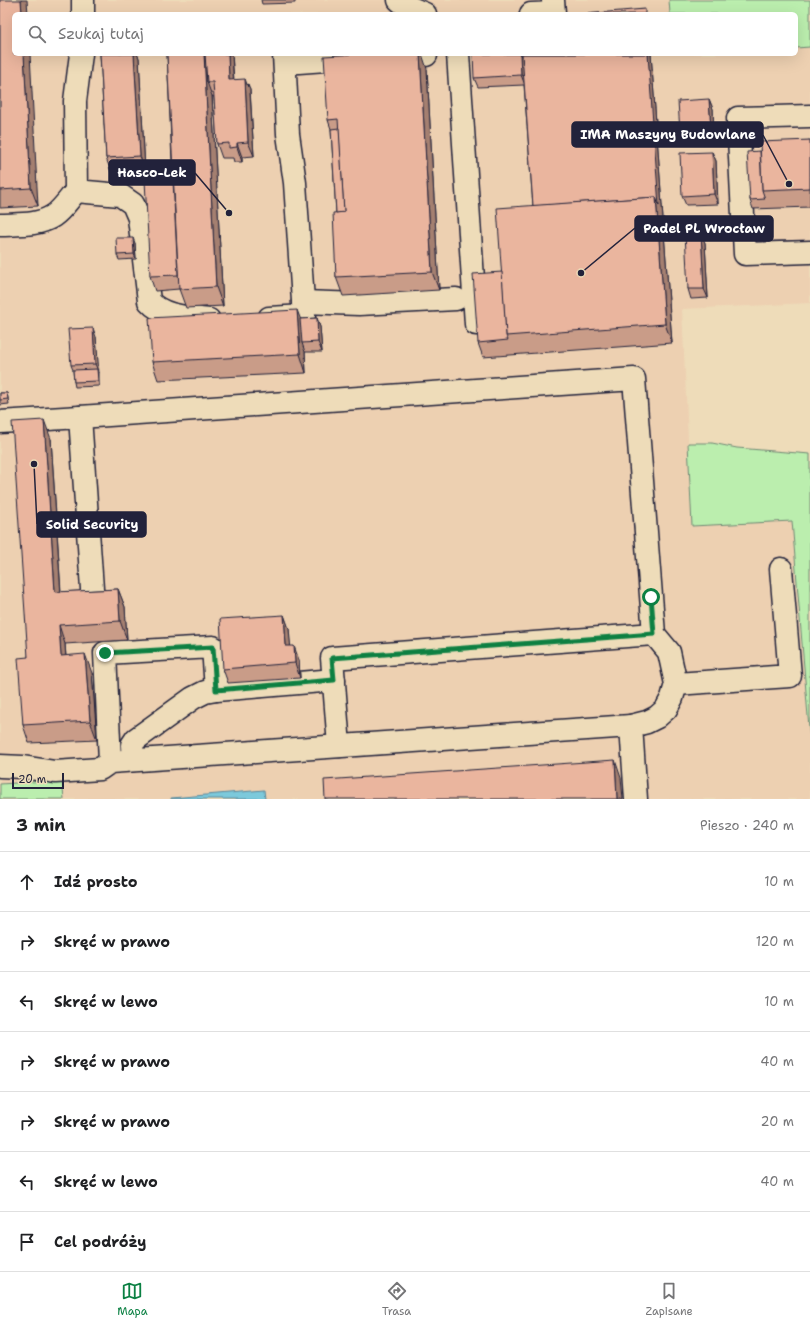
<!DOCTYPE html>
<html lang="pl">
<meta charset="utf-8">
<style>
body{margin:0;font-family:"Shantell Sans",sans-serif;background:#f6f6f6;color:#202124}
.scale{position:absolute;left:12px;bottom:10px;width:52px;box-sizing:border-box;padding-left:4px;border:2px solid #22223b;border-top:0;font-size:11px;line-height:14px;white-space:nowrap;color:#22223b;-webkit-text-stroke:3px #eedcb9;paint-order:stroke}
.stop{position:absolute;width:12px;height:12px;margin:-9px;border:3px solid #0b8043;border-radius:50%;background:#fff}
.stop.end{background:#0b8043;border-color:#fff;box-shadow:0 1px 4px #0008}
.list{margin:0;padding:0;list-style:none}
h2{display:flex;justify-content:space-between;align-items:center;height:52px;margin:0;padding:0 16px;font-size:17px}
h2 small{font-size:13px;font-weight:400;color:#757577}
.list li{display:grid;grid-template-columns:26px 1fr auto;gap:12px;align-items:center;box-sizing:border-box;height:60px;padding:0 16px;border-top:1px solid #e0e0e0}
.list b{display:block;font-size:15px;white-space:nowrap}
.list em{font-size:13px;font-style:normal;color:#757577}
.icon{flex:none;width:22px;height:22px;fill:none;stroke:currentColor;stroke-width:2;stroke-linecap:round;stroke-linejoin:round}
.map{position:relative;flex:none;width:810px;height:799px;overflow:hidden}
.search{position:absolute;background:#fff;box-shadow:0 4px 16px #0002;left:12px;right:12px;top:12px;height:44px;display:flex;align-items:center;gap:10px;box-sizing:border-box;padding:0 14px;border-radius:6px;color:#757577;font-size:15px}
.sheet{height:472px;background:#fff}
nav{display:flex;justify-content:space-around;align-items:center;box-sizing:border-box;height:56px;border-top:1px solid #e0e0e0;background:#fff;font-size:11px;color:#757577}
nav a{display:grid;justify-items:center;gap:2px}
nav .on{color:#0b8043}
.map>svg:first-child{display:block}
</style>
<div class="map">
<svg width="810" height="799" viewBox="0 0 810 799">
<rect width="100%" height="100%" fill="#eedcb9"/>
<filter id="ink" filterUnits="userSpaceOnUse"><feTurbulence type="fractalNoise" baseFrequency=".025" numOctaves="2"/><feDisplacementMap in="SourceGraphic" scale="8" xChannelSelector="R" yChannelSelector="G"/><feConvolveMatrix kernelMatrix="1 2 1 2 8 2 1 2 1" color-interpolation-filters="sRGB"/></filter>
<g filter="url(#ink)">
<path fill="#edd0b1" d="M0,0H669L670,14H14V54H796V48L810,47V303L682,309L692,526L792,520L810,741V797L808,799H0Z"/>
<g fill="#bbeeae" stroke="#6e8874">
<path d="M669,0H810V47L796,48V14H670Z"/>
<path d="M688,443H712L737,448L810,454V741L792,521L692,526Z"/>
<path d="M62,780L64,799H0V784Z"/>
</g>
<path fill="#7cc9db" stroke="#58869b" d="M264,790L265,799H171V798Z"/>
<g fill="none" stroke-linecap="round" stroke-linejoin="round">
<g stroke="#22223b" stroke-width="25">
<g id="minor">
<path d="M399,0L406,6L425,14"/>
<path d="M83,14V0"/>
<path d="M531,14L554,13L553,0"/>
<path d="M81,54L75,101L76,191L120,195L133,204L139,218L149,301C163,317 188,317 209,320"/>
<path d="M458,54L476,324"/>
<path d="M392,57L426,55"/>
<path d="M285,63L353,58"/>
<path d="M810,116L738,118L745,254L810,252"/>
<path d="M0,225C17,224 38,226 53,216C62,210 69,199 76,191"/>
<path d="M303,302L359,304L456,299"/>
<path d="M269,318L304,316L295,183L288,134L284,54"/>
<path d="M0,422L80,417"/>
<path d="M93,603L80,417L634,379L654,634L669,652L676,684L672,698L666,709L657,717L647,722L631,726"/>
<path d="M676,684L790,676L781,569"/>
<path d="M339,746L332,658L654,634"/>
<path d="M133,760L132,745L136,739L193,698L205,692L216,690"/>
<path d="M110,762L105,653L213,647L216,690L334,680"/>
<path d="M0,766L23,767L55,772L100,769L110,762L631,726L636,799"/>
</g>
</g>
<use href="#minor" stroke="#eedcb9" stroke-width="22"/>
</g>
<g fill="#c99c88" stroke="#22223b">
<path d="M0,0L38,206L0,208Z"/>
<path d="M261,0H295V3L262,4Z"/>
<path d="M100,54H137L139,58L145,170L111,172L106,158Z"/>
<path d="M167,54H232L234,80L247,84L250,89L254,156L242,157V162H234L233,158H222L217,144L214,97L212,96L223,306L186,308L179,289L155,291L150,276L162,179L172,162Z"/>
<path d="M521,54L522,55V54H651L672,343L483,357L478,343L502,272L533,206L524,85L478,87L474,78Z"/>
<path d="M427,69L439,290L343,296L336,277V213L331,129L328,120Z"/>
<path d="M709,99L713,109L714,140L683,141L680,132Z"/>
<path d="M810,140V207L753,209L750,200L760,151Z"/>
<path d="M712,152L716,161L718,204L686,205L682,196Z"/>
<path d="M701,233L705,243L708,298L691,299L688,289Z"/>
<path d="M135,243L136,259L119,260L117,255Z"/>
<path d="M317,318L320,327L322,352H305L306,373L158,380L152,362L300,319Z"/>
<path d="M96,337L99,386L75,387L74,382L73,370L71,365Z"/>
<path d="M0,393H7L8,398L9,404L0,405Z"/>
<path d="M51,439L61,592L118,589L125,607L127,640L65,644L66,656L92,673L97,740L29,743L23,725L28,657Z"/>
<path d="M284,615L289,629L290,646L299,660L300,678L228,683L223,669Z"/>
</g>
<g fill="#a47f6f" stroke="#22223b">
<path d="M21,0H27L28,14H22Z"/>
<path d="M24,54H30L38,206L31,188Z"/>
<path d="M134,54H137L139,58L145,170L140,156Z"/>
<path d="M204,54H209L207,82L212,96L223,306L216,287Z"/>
<path d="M228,54H232L234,89L229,80Z"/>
<path d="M420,54H422L427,69L439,290L432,272Z"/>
<path d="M520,54H521L524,61L525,85L521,75Z"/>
<path d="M648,54H651L672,343L665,324L656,197Z"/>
<path d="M245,79L248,87V84L250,89V93L254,156L248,142Z"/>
<path d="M709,99L713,109L714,140L711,130Z"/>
<path d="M237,143L242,157V162L237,147Z"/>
<path d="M712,152L716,161L718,204L714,194Z"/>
<path d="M701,233L705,243L708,298L704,289Z"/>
<path d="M133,238L135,243L136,259L134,254Z"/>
<path d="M297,310L304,328L302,343L305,352L306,373L300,354Z"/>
<path d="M317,318L320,327L322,352L318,342Z"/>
<path d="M93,328L96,337L99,373L95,364Z"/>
<path d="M97,369L99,373V386L98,381Z"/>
<path d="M44,420L51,439L62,611L55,592Z"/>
<path d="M118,589L125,607L127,640L120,621Z"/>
<path d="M284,615L289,629L292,661L286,646Z"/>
<path d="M59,625L65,644L67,675L61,656Z"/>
<path d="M294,646L299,660L300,678L295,663Z"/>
<path d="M85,654L92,673L97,740L90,721Z"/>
<path d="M615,760L621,778L623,799H617Z"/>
</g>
<g fill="#eab59e" stroke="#22223b">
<path d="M0,0H21L22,14H14V54H24L31,188L0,190Z"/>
<path d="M645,9V14H584Z"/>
<path d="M100,54H134L140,156L106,158Z"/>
<path d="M167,54H204L216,287L179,289Z"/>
<path d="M205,54H228L229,80L245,79L248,142L237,143V147L229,148V143L217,144L213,82H207Z"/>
<path d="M356,54H420L432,272L336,277L333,213L344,212L338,119L328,120L324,56Z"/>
<path d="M473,54H520L521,75L474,78Z"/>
<path d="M522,54H648L659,206L656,197L533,206Z"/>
<path d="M709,99L711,130L680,132L678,101Z"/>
<path d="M339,128L344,212L336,213L331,129Z"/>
<path d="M810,140V188L762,190L760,142Z"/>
<path d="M760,151L762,190L765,199L750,200L747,152Z"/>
<path d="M712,152L714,194L682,196L680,153Z"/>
<path d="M161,162H172L178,275L150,276L145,180L162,179Z"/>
<path d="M656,197L665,324L506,336L497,208Z"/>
<path d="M701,233L704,289H688L685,234Z"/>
<path d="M116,238H133L134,254L117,255Z"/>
<path d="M502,272L506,336L508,340L478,343L473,274Z"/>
<path d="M297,310L300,354L152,362L149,318Z"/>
<path d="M317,318L318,342L302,343L300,319Z"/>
<path d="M93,328L95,364L71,365L68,329Z"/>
<path d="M97,369L98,381L74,382L73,370Z"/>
<path d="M0,393H7L8,399L0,400Z"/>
<path d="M44,420L55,592L118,589L120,621L59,625L61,656L85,654L90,721L23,725L18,658L28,657L12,422Z"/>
<path d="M284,615L286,646H294L295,663L223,669L220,619Z"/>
<path d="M615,760L617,799H325L324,780Z"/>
</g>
</g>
<g fill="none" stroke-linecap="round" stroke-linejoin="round" filter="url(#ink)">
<path stroke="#0b8043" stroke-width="5" d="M105,653L213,647L216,690L334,680L332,658L654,634L651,597"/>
</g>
<path fill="none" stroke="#22223b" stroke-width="1.5" d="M789 184L763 135M229 213L195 173M581 273L635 228M34 464L37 524"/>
<g fill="#22223b" stroke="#eedcb9" stroke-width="1.5">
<circle cx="789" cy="184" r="4"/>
<circle cx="229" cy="213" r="4"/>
<circle cx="581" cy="273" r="4"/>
<circle cx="34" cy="464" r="4"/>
</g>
<g fill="#22223b" stroke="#22223b" stroke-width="1.5">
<rect x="572" y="122" width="191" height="25" rx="4"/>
<rect x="109" y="160" width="86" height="25" rx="4"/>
<rect x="635" y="216" width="138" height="25" rx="4"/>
<rect x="37" y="512" width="109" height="25" rx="4"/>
</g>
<g font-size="13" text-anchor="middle" font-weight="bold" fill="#fff">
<text x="668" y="139">IMA Maszyny Budowlane</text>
<text x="152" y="177">Hasco-Lek</text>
<text x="704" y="233">Padel PL Wrocław</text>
<text x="92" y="529">Solid Security</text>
</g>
</svg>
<div class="scale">20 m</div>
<div class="stop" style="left:651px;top:597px"></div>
<div class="stop end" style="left:105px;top:653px"></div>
<div class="search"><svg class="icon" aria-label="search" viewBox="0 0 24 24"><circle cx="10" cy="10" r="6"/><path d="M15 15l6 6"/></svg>Szukaj tutaj</div>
</div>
<section class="sheet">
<h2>3 min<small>Pieszo · 240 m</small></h2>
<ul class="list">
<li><svg class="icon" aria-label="ahead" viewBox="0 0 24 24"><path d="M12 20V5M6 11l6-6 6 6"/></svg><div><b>Idź prosto</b></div><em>10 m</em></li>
<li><svg class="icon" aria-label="right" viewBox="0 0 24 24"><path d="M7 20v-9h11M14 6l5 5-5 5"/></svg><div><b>Skręć w prawo</b></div><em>120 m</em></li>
<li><svg class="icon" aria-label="left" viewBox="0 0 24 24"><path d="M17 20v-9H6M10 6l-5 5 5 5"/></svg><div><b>Skręć w lewo</b></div><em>10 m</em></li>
<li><svg class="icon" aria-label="right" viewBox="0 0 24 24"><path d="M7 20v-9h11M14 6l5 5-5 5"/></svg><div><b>Skręć w prawo</b></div><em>40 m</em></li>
<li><svg class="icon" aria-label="right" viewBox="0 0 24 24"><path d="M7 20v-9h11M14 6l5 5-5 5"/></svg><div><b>Skręć w prawo</b></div><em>20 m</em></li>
<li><svg class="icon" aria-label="left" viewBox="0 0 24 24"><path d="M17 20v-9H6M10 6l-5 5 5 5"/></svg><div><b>Skręć w lewo</b></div><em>40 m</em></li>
<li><svg class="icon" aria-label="arrive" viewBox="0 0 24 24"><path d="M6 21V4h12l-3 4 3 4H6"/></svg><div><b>Cel podróży</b></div></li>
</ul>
</section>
<nav>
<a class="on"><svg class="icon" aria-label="map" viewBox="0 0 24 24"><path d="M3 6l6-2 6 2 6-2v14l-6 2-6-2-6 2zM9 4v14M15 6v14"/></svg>Mapa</a>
<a><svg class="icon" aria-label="directions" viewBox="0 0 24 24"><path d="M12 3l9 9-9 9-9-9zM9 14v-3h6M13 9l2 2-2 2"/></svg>Trasa</a>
<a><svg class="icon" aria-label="saved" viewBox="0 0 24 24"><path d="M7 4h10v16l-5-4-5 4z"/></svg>Zapisane</a>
</nav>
